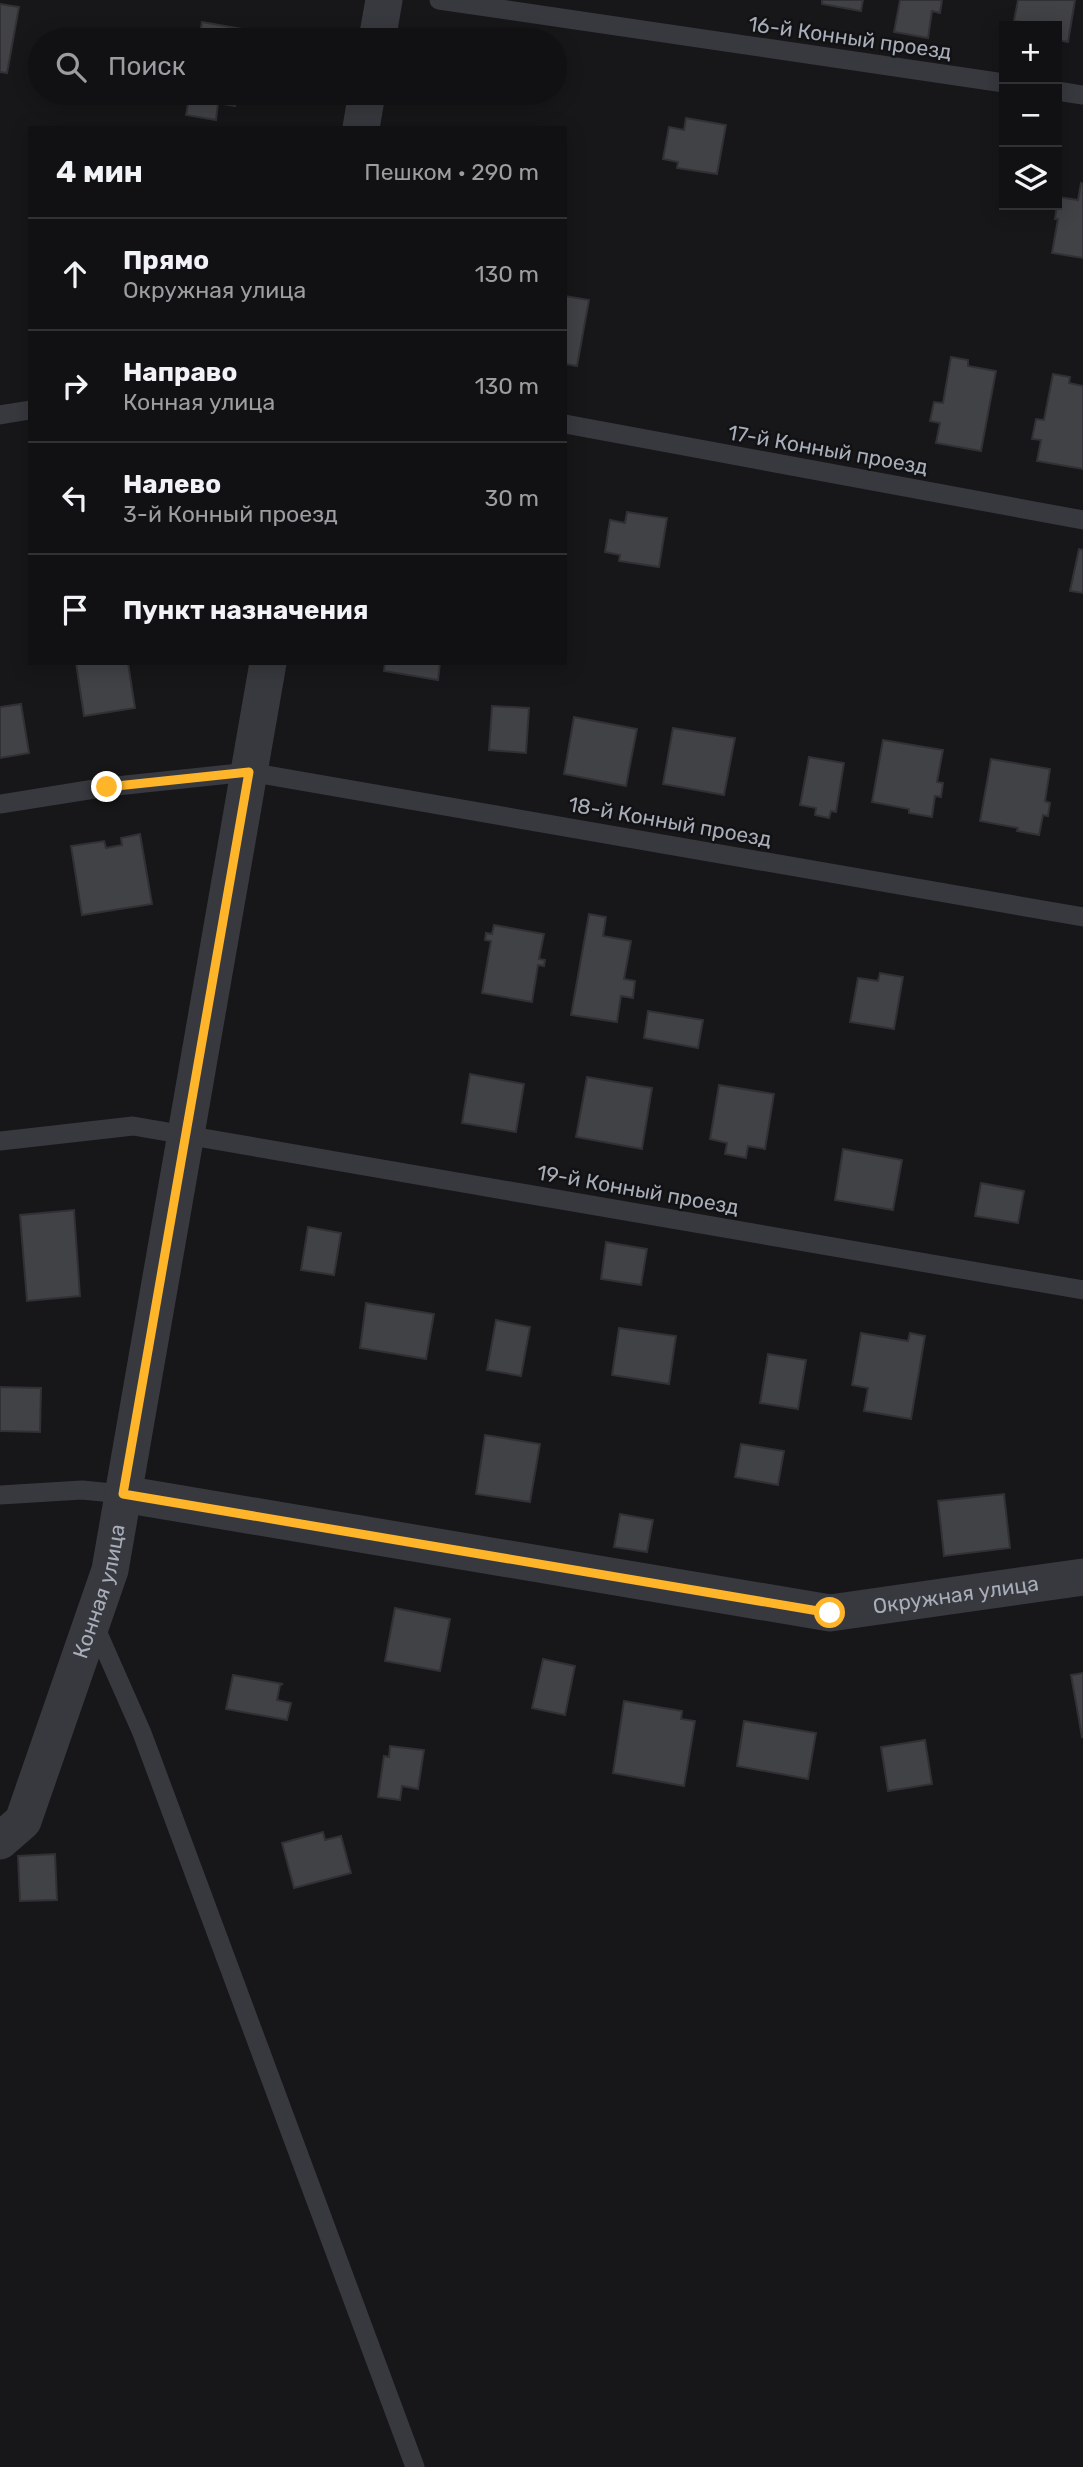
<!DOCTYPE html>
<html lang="ru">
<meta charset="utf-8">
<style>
body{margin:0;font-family:Rubik,sans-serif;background:#1a1a1c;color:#f1f3f6}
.controls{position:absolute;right:21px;top:21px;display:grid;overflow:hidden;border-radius:0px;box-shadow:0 4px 18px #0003}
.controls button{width:63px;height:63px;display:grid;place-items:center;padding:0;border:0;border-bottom:2px solid #303133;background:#111113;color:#f1f3f6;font:35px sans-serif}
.stop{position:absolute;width:21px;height:21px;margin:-16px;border:5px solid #ffb529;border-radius:50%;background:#fff}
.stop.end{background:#ffb529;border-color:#fff;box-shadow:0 2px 7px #0008}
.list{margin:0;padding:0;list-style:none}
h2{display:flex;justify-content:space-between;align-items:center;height:91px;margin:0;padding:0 28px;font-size:30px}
h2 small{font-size:23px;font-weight:400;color:#9c9da0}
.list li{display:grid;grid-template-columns:46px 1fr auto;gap:21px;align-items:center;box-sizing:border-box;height:112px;padding:0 28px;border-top:2px solid #303133}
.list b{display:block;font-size:26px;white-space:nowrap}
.list p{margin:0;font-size:23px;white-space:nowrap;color:#9c9da0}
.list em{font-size:23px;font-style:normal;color:#9c9da0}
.icon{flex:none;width:38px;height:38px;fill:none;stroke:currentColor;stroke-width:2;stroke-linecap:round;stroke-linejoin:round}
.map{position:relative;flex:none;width:1083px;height:2467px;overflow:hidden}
.search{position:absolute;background:#111113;box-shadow:0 4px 18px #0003;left:28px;top:28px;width:539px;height:77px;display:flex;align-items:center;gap:18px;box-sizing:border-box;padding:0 24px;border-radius:38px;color:#9c9da0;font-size:26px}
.panel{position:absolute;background:#111113;box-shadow:0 4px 18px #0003;left:28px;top:126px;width:539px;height:539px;border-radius:0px}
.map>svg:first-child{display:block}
</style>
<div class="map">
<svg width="1083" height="2467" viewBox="0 0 1083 2467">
<rect width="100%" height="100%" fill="#171719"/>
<g fill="#414246" stroke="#313135" stroke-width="2">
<path d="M822,0H863L861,11L822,4Z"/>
<path d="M900,0H942L940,13L932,11L928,38L894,32Z"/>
<path d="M1018,0H1075L1068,42L1057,40V26H1029L1030,23L1014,21Z"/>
<path d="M0,4L19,7L7,73L0,72Z"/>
<path d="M202,22L248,30L246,40H199Z"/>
<path d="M190,93H237L235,106L218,103L216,120L186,115Z"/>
<path d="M686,118L726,125L717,174L677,168L678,162L663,159L669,127L684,130Z"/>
<path d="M1081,183L1083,184V258L1052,253L1058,219H1055L1058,197L1078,200Z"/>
<path d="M565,296L589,300L577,366L565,364Z"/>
<path d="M951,357L968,360V366L996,371L981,451L936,443L940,423L930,421L934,402L943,403Z"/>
<path d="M1053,374L1070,377L1069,383L1083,386V469L1037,461L1041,440L1032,439L1036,419L1044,420Z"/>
<path d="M627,512L667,518L659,567L619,561L620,555L605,552L610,520L625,523Z"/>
<path d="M1079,549L1083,550V593L1070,591Z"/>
<path d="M76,663H128L135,708L84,716Z"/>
<path d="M385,663H440L438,680L384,671Z"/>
<path d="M21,704L29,753L0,758V707Z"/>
<path d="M492,706L529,708L526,753L489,750Z"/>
<path d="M574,717L637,729L626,786L564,774Z"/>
<path d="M673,728L735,738L724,795L663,784Z"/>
<path d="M883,740L943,750L937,782L943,783L941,797L935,796L932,817L909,813V809L872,802Z"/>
<path d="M809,757L844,763L836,812L831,811L829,818L815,815L816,808L800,805Z"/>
<path d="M991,759L1050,769L1045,801L1050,803L1048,816L1043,815L1039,835L1017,831L1018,828L980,821Z"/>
<path d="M140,834L152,904L82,915L71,846L104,841L106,848L122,845L121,838Z"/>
<path d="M589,914L606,917L603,936L631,941L624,979L635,981L633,998L621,996L617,1022L571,1015Z"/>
<path d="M494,925L544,934L539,959L545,960L544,966L538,965L532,1002L482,993L491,941L485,940L486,933L492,934Z"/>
<path d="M880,973L903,977L894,1029L850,1022L858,978L878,981Z"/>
<path d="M648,1011L703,1020L698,1048L644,1038Z"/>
<path d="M470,1074L524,1084L516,1132L462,1123Z"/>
<path d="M587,1077L652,1088L642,1149L576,1137Z"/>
<path d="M719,1085L774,1094L765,1149L748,1146L746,1158L725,1154L727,1143L710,1139Z"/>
<path d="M843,1149L902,1160L893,1210L835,1200Z"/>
<path d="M981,1183L1024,1191L1018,1223L975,1216Z"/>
<path d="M74,1210L80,1296L27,1301L20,1215Z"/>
<path d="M308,1227L341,1233L334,1275L301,1270Z"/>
<path d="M606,1242L647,1249L641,1285L601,1279Z"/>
<path d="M366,1303L434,1314L426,1359L360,1348Z"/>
<path d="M496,1320L530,1327L521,1376L487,1370Z"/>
<path d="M619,1328L676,1336L669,1384L612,1375Z"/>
<path d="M861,1333L908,1341L910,1333L925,1336L911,1419L864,1411L868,1388L852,1385Z"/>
<path d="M768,1354L806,1360L798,1409L760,1403Z"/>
<path d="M0,1387L41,1388L40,1432L0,1431Z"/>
<path d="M485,1435L540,1444L530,1502L476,1494Z"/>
<path d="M741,1444L784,1451L778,1485L735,1477Z"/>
<path d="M1004,1494L1010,1548L944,1556L938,1501Z"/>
<path d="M620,1514L653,1520L647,1552L614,1547Z"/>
<path d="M395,1608L450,1619L440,1671L385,1661Z"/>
<path d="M543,1659L575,1666L565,1715L532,1708Z"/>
<path d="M1083,1673V1737H1082L1071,1675Z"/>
<path d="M233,1675L283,1684L280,1685L277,1700L291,1703L287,1720L226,1709Z"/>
<path d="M624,1701L682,1711L681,1719L695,1721L684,1786L613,1773Z"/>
<path d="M744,1721L816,1733L808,1779L737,1766Z"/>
<path d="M925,1740L932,1784L888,1791L881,1747Z"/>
<path d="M390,1746L424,1750L418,1789L402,1786L400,1800L378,1797L384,1756L389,1757Z"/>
<path d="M323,1832L325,1840L341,1836L351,1873L294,1888L282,1843Z"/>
<path d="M55,1854L57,1900L20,1901L18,1856Z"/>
</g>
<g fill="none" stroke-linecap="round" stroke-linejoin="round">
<g stroke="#37393e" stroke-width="19">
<path d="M439,0L1004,83"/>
<path d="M1057,91L1083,95"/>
<path d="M0,415L30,410"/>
<path d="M565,424L1083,520"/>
<path d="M0,804L107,787L249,772L1083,917"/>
<path d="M0,1141L133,1126L1083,1290"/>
<path d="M0,1495L82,1490L123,1494"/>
<path d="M93,1622L142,1733L415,2467"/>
</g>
<g stroke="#37393e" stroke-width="37">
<path d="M377,40L384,0"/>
<path d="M361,128L367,93"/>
<path id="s1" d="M123,1494L830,1613L1083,1577"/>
<path id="s2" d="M0,1841L23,1821L110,1570L268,663"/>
</g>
</g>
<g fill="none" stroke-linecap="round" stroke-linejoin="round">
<path stroke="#ffb529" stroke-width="9" d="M107,787L249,772L123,1494L830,1613"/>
</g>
<g text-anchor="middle" stroke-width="5" stroke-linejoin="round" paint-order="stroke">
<g font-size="21" fill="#a8adba" stroke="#121214">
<text transform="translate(850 38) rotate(8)" y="7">16-й Конный проезд</text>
<text transform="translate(828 450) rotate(10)" y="7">17-й Конный проезд</text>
<text transform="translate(670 822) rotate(10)" y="7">18-й Конный проезд</text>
<text transform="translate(638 1190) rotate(10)" y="7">19-й Конный проезд</text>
<text dy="7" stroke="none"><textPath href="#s2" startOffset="273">Конная улица</textPath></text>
<text dy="7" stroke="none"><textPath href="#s1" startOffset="844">Окружная улица</textPath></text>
</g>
</g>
</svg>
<div class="controls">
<button>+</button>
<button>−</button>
<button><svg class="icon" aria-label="layers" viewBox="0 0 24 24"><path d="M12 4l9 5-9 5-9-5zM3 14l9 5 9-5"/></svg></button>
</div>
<div class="stop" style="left:830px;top:1613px"></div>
<div class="stop end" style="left:107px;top:787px"></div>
<div class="search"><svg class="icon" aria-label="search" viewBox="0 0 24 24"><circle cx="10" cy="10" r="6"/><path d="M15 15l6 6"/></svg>Поиск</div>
<section class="panel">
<h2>4 мин<small>Пешком · 290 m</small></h2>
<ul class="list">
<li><svg class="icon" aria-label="ahead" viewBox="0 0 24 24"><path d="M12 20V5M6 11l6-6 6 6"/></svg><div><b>Прямо</b><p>Окружная улица</p></div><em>130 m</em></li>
<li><svg class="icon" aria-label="right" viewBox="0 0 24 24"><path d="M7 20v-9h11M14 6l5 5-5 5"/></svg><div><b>Направо</b><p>Конная улица</p></div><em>130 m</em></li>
<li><svg class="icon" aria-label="left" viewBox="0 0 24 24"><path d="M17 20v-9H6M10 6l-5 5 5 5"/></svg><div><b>Налево</b><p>3-й Конный проезд</p></div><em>30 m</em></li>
<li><svg class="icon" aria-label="arrive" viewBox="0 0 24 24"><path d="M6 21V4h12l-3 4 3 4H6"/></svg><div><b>Пункт назначения</b></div></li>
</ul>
</section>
</div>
